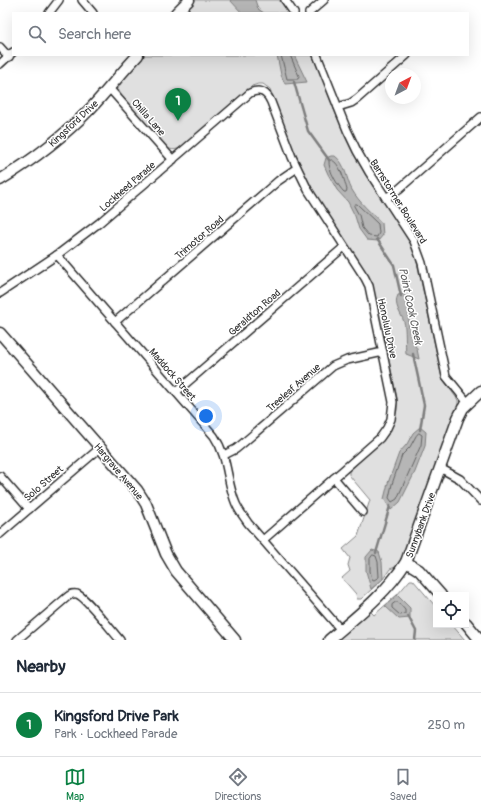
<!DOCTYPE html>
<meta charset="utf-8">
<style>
body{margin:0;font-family:Pangolin,sans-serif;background:#f6f6f7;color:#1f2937}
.controls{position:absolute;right:12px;bottom:12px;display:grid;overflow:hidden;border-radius:0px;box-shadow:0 4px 16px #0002}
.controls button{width:36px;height:36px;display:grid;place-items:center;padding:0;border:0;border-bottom:1px solid #e0e1e3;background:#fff;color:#1f2937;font:20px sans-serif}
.compass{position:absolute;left:385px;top:68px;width:36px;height:36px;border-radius:50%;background:#fff;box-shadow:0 4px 16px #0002;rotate:41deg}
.you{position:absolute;left:206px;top:416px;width:14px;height:14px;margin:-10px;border:3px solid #fff;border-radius:50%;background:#1a73e8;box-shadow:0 0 0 6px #1a73e833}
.badge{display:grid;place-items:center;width:26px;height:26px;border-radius:50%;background:#0b8043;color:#fff;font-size:13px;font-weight:700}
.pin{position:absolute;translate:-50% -33px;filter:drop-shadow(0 1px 2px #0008)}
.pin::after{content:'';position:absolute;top:21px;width:14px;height:12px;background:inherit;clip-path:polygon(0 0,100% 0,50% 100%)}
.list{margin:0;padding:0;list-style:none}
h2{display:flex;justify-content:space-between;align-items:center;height:52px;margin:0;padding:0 16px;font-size:17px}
h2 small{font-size:13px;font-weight:400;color:#747a83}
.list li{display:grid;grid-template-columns:26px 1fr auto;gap:12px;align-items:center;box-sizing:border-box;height:64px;padding:0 16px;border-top:1px solid #e0e1e3}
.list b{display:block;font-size:15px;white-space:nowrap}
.list p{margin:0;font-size:13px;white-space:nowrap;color:#747a83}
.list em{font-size:13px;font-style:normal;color:#747a83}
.icon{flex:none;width:22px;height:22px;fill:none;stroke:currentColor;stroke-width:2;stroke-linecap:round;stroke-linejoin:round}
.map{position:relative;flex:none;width:481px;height:640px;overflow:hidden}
.search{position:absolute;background:#fff;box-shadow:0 4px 16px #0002;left:12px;right:12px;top:12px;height:44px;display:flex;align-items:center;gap:10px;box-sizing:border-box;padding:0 14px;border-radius:0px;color:#747a83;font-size:15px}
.sheet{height:116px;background:#fff}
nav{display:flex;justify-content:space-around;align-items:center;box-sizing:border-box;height:56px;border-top:1px solid #e0e1e3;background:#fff;font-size:11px;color:#747a83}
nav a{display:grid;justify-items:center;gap:2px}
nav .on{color:#0b8043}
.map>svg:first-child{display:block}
</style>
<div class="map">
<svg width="481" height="640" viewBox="0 0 481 640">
<rect width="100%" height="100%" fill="#fff"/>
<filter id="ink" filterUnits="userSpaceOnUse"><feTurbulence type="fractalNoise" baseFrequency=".025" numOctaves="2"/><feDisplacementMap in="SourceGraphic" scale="8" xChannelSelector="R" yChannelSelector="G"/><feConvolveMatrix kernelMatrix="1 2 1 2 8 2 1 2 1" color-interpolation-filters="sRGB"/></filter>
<g filter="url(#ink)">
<g fill="#e0e0e0" stroke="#868686">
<path d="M194,0H279L289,13H182Z"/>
<path d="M143,55H313C328,92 340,130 360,165C376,195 401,222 415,253L442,378L458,400V407L452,419L403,556L398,566L390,569L383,579L361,599H357L356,594L342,578L350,571L348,565L350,558L343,549L358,536L370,500L349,475V471L387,436L393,425L397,410V398L375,295L368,276L324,208L307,179L288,138L270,89L263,84H258L252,86L182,147C176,150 172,151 166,147L121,95L118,89L122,80Z"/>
<path d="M410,580H413L436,607V625H452L465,640H337L370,611L374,615L397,595Z"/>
</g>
<g fill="#b6b6b6" stroke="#7e7e7e">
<path d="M230,0H255L258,9L264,13H242Z"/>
<path d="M277,55H294L307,82L285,84L281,75Z"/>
<path d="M331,156H335C346,164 346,179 352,190C359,202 371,213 382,223L383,235L378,241L367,240L359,229L355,216L348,202L337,190L328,174L324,165L326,158Z"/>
<path d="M404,294L408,299L409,309V334L417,349L419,359L406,354C405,346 406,327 404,322C401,313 393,305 398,295Z"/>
<path d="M420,427L426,432L425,446L415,472L400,502L391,510L384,499L388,483L399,453L407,444L413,433Z"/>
<path d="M372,550L379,552L382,562L383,579L371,589L366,571V557Z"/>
<path d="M397,595L410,608V618L399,619L385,606Z"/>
</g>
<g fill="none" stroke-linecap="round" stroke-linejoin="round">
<g stroke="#636363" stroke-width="1">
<path d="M281,55L287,79H298L299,76L290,55"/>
<path d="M332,160C340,163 345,182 347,190L346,192H344C338,186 328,170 329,161Z"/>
<path d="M355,204H357L378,224L379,233L377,237L369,236L362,228L359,215L354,206Z"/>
<path d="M419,433L422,435L421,445L397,499L392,502L389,498L392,484L402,455L410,447L416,436Z"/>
<path d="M373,555L376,556L378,562L379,577L374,580L372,579L370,571V559Z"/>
<path d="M396,602H398L405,610V614L400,615L392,608V605Z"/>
</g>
<g stroke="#7e7e7e" stroke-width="2.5">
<path d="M294,82L308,131L329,160"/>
<path d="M377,239L394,265L401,296"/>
<path d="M413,354L424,405L420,430"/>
<path d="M376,553L390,506"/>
<path d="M408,616L416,631L415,640"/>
</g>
<g stroke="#2b2b2b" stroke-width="10">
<g id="street">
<path d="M82,0L93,13"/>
<path d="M285,0L294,13"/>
<path d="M49,13L59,0"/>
<path d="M309,13L324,0"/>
<path d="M0,47L9,57"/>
<path d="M317,55L347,130L357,151L369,172L414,241L422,263L446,376L468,403"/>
<path d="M0,64L13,52"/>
<path d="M109,88L173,160"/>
<path d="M338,107L351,103L357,99L407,55"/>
<path d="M386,198L399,189L481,117"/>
<path d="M57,255L214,436C229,458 226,481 236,504C239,511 244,517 248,523L341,630"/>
<path d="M0,293L57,255L99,223L250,93C261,88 267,93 271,102L292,157L308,190L365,278L369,286L393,402L391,419L387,428L380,438L263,540"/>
<path d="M115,322L278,181L297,168"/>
<path d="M176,392L344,247"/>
<path d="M224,455L236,449L242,444L333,366L347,360L383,352"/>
<path d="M440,468L460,479L481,501"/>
<path d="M0,476L29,509"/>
<path d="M334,478L363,512"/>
<path d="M0,534L100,448"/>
<path d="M17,640L66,598C69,595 73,593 77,594C86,597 112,631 120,640"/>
</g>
</g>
<g stroke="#2b2b2b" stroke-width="13">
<g id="secondary">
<path d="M176,13L189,0"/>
<path d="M0,180C33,160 64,136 91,108C107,91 122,72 138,55"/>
<path d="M0,333L137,490L146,504L166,554L176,571L235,640"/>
<path d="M406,562L419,570L441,595"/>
<path d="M466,623L480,640"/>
<path d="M329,640C357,616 386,594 406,562L458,418L463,408L481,391"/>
</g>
</g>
<use href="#street" stroke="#fff" stroke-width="7"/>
<use href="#secondary" stroke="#fff" stroke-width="10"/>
</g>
</g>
<g text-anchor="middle" stroke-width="3" stroke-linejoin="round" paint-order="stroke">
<g font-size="10" fill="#2b2b2b" stroke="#fff">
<text transform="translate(149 117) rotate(49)" y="4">Chilla Lane</text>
<text transform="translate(73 123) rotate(-43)" y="4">Kingsford Drive</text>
<text transform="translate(127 186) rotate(-41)" y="4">Lockheed Parade</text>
<text transform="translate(399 201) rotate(58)" y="4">Barnstormer Boulevard</text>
<text transform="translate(199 237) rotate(-41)" y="4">Trimotor Road</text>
<text transform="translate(254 312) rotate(-41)" y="4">Geraldton Road</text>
<text transform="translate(388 328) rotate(78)" y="4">Honolulu Drive</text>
<text transform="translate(173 374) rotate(49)" y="4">Maddock Street</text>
<text transform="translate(293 387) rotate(-41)" y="4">Treeleaf Avenue</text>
<text transform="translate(119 471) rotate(50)" y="4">Hargrave Avenue</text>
<text transform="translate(43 483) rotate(-41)" y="4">Solo Street</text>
<text transform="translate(420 525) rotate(-70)" y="4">Sunnybank Drive</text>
</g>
<g font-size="11" font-style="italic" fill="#5c5c5c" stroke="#fff">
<text transform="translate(411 306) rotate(78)" y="4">Point Cook Creek</text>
</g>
</g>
</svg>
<div class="controls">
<button><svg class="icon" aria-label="locate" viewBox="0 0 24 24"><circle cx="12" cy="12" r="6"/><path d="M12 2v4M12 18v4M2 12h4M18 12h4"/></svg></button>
</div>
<svg class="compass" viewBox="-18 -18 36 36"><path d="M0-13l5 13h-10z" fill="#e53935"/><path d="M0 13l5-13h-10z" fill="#747a83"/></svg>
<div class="you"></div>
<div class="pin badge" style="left:178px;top:121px">1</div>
<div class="search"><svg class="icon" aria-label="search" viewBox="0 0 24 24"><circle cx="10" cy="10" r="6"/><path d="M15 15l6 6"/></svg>Search here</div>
</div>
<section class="sheet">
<h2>Nearby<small></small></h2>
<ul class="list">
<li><span class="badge">1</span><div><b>Kingsford Drive Park</b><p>Park · Lockheed Parade</p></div><em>250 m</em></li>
</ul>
</section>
<nav>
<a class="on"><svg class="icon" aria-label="map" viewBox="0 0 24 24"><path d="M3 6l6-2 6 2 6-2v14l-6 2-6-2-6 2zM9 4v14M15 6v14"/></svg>Map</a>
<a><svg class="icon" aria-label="directions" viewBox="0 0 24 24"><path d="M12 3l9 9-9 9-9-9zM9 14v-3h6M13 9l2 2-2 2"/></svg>Directions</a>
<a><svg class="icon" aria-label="saved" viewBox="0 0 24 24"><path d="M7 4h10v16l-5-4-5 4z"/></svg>Saved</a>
</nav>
